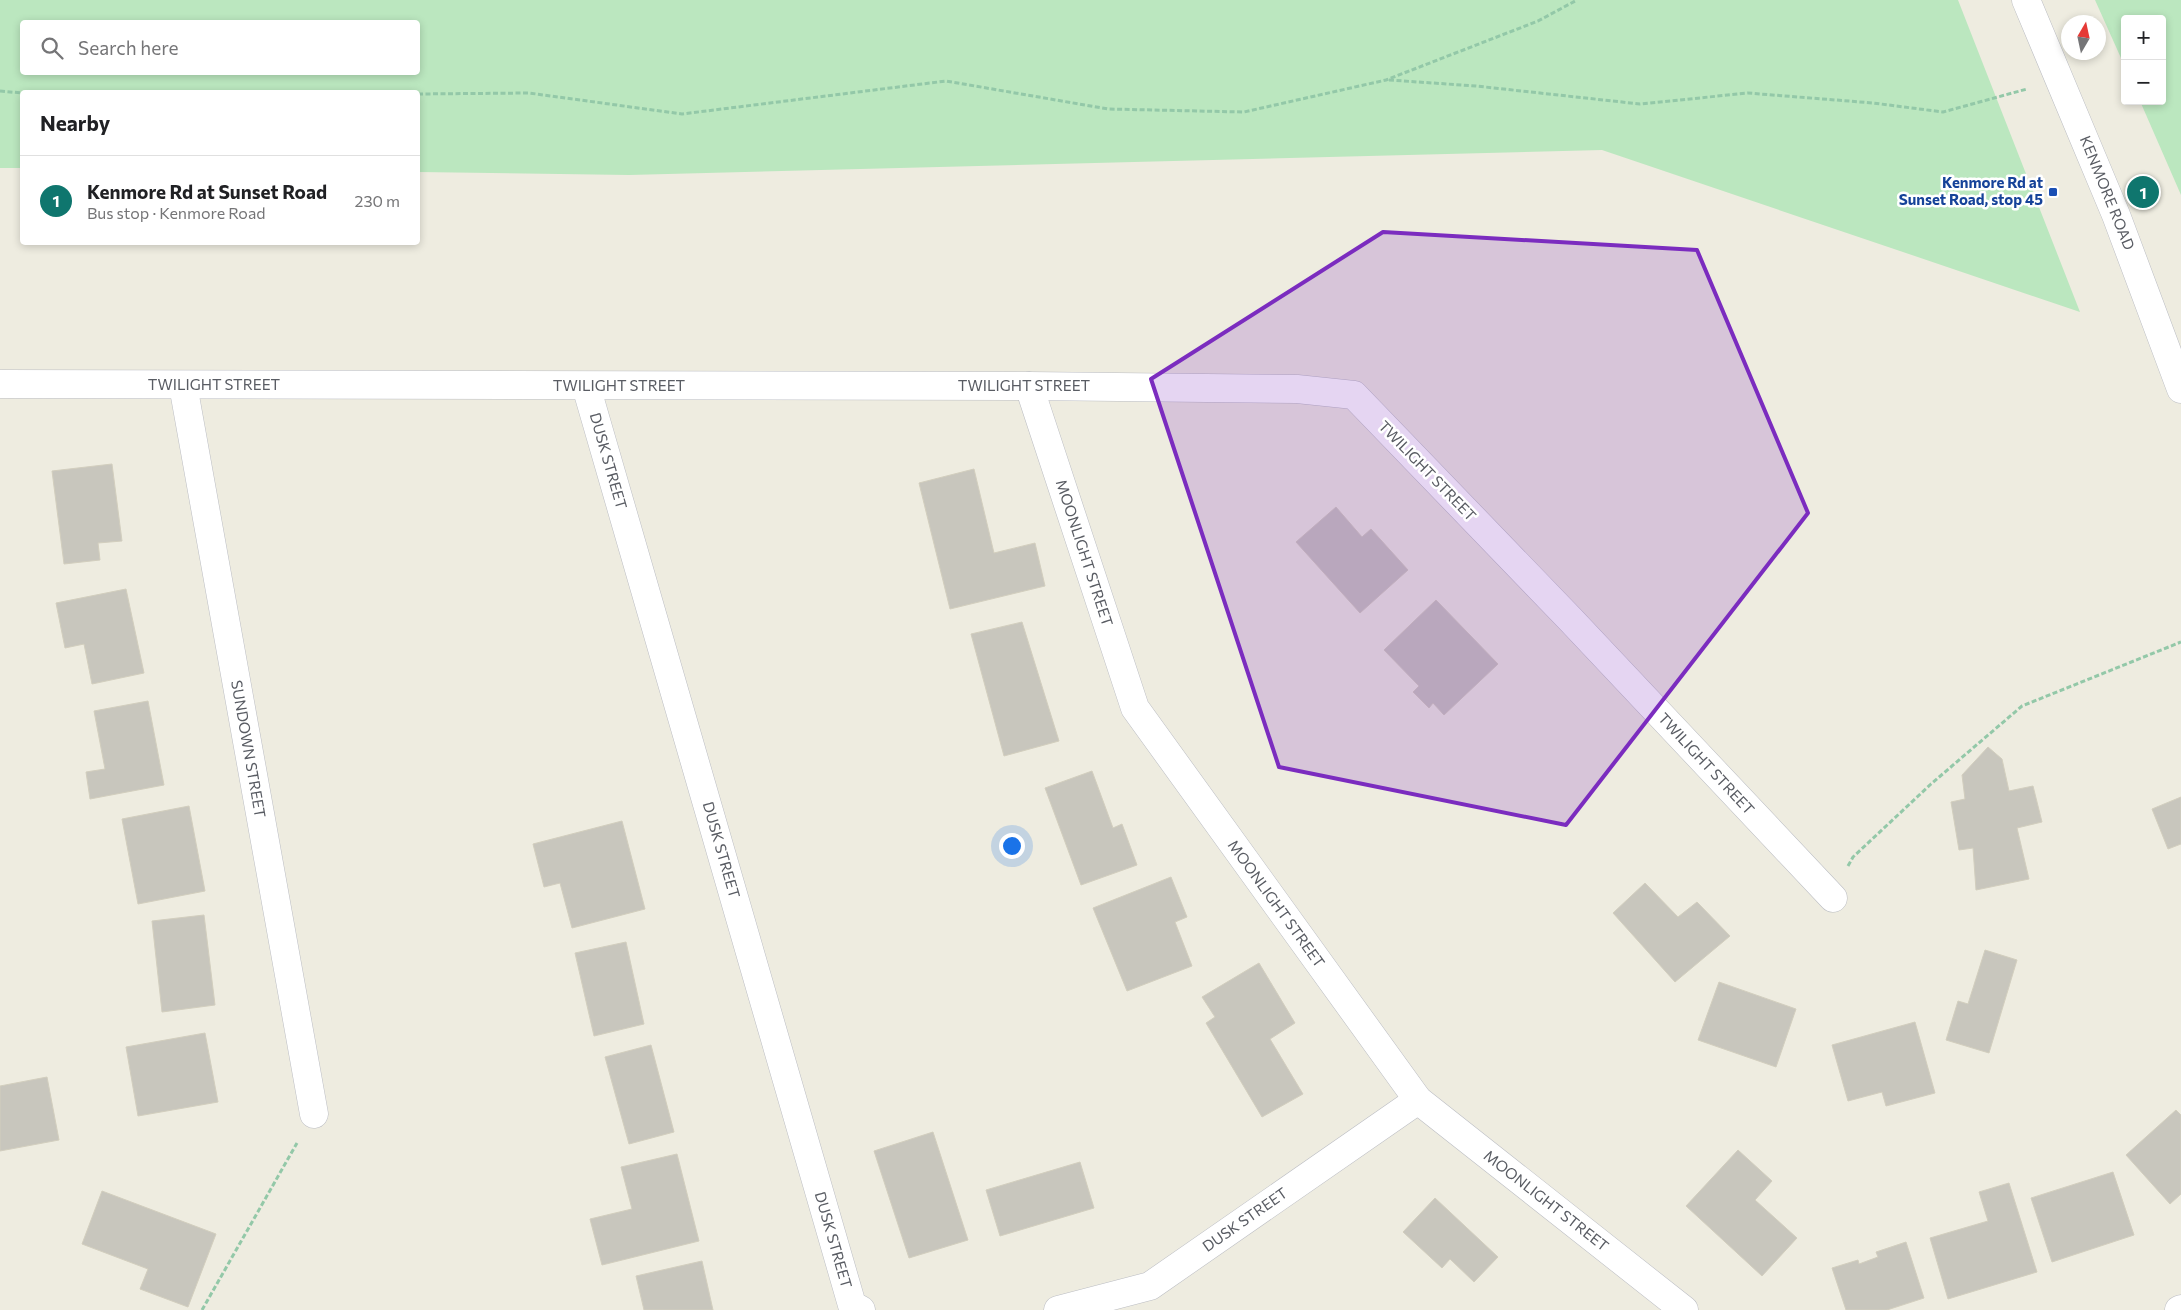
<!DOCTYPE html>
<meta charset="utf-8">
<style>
body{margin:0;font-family:Commissioner,sans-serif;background:#f6f6f6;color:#202124}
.controls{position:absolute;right:15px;top:15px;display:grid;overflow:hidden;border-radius:5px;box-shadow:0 2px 8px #0003}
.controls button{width:45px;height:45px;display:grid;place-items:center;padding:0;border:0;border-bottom:1px solid #e0e0e0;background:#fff;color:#202124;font:25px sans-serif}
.compass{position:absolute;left:2061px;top:15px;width:45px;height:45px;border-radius:50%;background:#fff;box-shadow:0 2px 8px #0003;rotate:9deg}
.you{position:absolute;left:1011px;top:845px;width:18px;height:18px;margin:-12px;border:4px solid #fff;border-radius:50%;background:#1a73e8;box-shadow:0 0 0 8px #1a73e833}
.badge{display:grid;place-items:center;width:32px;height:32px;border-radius:50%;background:#0f766e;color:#fff;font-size:16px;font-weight:700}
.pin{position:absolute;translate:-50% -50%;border:2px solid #fff;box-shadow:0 1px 5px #0006}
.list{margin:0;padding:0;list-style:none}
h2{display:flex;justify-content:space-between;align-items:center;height:65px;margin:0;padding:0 20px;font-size:21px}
h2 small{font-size:16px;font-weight:400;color:#757577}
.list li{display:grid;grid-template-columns:32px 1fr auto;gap:15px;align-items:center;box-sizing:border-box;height:90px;padding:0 20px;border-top:1px solid #e0e0e0}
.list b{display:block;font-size:19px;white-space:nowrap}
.list p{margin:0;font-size:16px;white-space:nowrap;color:#757577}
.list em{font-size:16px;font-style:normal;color:#757577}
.icon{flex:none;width:28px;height:28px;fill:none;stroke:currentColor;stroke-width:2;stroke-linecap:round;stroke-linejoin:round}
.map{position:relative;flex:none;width:2181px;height:1310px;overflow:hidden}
.search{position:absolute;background:#fff;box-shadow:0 2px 8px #0003;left:20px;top:20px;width:400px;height:55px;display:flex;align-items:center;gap:12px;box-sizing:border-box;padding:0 18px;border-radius:5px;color:#757577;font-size:19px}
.panel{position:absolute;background:#fff;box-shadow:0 2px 8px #0003;left:20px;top:90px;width:400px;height:155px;border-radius:5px}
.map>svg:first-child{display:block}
</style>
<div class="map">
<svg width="2181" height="1310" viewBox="0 0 2181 1310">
<rect width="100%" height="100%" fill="#eeece0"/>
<g fill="#bbe7bf" fill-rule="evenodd">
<path d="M0,0H1958L2080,312L1602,150L629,175L418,172V92H22V168H0ZM22,22H418V72H22Z"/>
<path d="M2095,0H2181V195L2140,101H2162V19H2125V67Z"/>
</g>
<g fill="#c8c6bd" stroke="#d2cebe">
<path d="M112,464L122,541L98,543L100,560L64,564L52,471Z"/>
<path d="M974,469L994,553L1035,543L1045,586L950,609L919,483Z"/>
<path d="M1336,507L1362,537L1371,529L1408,570L1360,613L1296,542Z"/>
<path d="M126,589L144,673L92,684L84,644L65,648L56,603Z"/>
<path d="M1436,600L1498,664L1444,715L1433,703L1429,708L1413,692L1419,686L1384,650Z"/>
<path d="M1022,622L1059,741L1004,756L971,634Z"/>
<path d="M148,701L164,785L90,799L86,772L105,769L94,711Z"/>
<path d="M1988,747L2002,759L2009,791L2033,786L2042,822L2017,828L2029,879L1976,890L1973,848L1959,850L1951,802L1965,799L1962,775Z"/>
<path d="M1092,771L1113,828L1122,824L1137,865L1081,885L1045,788Z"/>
<path d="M2181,797V844L2168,849L2152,809Z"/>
<path d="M189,806L205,891L138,904L122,819Z"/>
<path d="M622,821L645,909L572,928L560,883L544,887L533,844Z"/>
<path d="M1171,877L1187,917L1175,922L1192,966L1127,991L1093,908Z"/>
<path d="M1645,883L1678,917L1697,902L1730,936L1675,982L1613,913Z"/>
<path d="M204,915L215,1005L162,1012L152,921Z"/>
<path d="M626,942L644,1024L594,1036L575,953Z"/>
<path d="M1985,950L2017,960L1989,1053L1946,1040L1958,1001L1968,1004Z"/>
<path d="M1259,963L1295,1023L1270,1039L1303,1094L1262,1117L1206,1023L1215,1017L1202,997Z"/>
<path d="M1719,982L1796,1009L1776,1067L1698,1040Z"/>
<path d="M1915,1022L1935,1093L1886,1106L1882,1092L1848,1101L1832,1045Z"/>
<path d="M205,1033L218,1102L138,1116L126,1047Z"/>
<path d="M651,1045L674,1132L629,1144L605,1057Z"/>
<path d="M47,1077L59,1140L0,1151V1086Z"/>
<path d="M2176,1110L2181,1115V1194L2170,1204L2126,1155Z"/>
<path d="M933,1132L968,1240L909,1258L874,1151Z"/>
<path d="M1738,1150L1772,1181L1755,1200L1797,1238L1762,1276L1686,1206Z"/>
<path d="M677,1154L699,1241L602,1265L590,1219L632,1209L621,1167Z"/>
<path d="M1080,1162L1094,1208L1000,1236L986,1190Z"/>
<path d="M2113,1172L2134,1235L2052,1262L2031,1198Z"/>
<path d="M2009,1183L2037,1272L1948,1299L1930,1238L1988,1221L1979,1192Z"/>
<path d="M102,1191L216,1234L188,1307L140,1289L148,1269L82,1244Z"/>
<path d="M1435,1198L1498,1257L1474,1282L1450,1259L1442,1268L1403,1232Z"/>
<path d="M1906,1242L1924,1298L1887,1310H1846L1832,1268L1858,1260L1859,1264L1878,1257L1876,1252Z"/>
<path d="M702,1261L713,1310H644L636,1276Z"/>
</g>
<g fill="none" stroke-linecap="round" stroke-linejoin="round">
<g stroke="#bbbdc3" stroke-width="29">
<g id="minor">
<path d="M0,384L1029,386L1297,389L1354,395L1571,620L1833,898"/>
<path d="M183,385L314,1114"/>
<path d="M586,386L852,1305L861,1310"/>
<path d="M1029,386L1135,708L1418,1100L1684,1310"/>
<path d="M1058,1310L1150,1286L1418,1100"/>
<path d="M2179,1310L2181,1309"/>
</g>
</g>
<g stroke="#bbbdc3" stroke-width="29">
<path id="tertiary" d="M2026,0L2116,215L2181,389"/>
</g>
<g stroke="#93c8a8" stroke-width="3" stroke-dasharray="5 2.5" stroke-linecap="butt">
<path d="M1389,80L1476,86L1640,104L1748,93L1873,103L1943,112L2027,89"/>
<path d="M0,91L22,93"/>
<path d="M418,94L529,93L682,114L946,81L1108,109L1244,112L1386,80L1538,21L1577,0"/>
<path d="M1848,866L1853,857L1931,784L2022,706L2181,642"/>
<path d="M202,1310L297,1143"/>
</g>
<use href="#minor" stroke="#fff" stroke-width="28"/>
<use href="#tertiary" stroke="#fff" stroke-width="28"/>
</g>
<path fill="#7b2cbf" fill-opacity="0.2" stroke="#7b2cbf" stroke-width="4" stroke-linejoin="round" d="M1383,232L1697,250L1808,513L1566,825L1279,767L1151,379Z"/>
<rect fill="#1a4fb4" stroke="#fff" stroke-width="2" x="2048" y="187" width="10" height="10" rx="2.5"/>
<g text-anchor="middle" stroke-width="5" stroke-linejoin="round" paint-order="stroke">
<g font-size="15" font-weight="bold" fill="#164399" stroke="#fff" text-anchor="end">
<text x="2043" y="188">Kenmore Rd at<tspan x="2043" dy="17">Sunset Road, stop 45</tspan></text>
</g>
<g font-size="15" fill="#595c63" stroke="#fff">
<text transform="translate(2107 193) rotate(68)" y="5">KENMORE ROAD</text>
<text x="214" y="390">TWILIGHT STREET</text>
<text x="619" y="391">TWILIGHT STREET</text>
<text x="1024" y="391">TWILIGHT STREET</text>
<text transform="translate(608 461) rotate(74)" y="5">DUSK STREET</text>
<text transform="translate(1427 471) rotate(46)" y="5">TWILIGHT STREET</text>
<text transform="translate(1084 553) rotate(72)" y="5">MOONLIGHT STREET</text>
<text transform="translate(248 749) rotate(80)" y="5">SUNDOWN STREET</text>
<text transform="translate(1706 764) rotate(47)" y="5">TWILIGHT STREET</text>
<text transform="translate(721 850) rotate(74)" y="5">DUSK STREET</text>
<text transform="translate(1276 904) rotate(54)" y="5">MOONLIGHT STREET</text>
<text transform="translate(1546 1201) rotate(38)" y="5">MOONLIGHT STREET</text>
<text transform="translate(1245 1220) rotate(-35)" y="5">DUSK STREET</text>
<text transform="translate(833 1240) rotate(74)" y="5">DUSK STREET</text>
</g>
</g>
</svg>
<div class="controls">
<button>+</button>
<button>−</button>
</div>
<svg class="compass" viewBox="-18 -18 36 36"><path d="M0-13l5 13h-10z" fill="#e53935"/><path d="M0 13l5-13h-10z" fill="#757577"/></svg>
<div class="you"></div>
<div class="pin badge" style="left:2143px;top:192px">1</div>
<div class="search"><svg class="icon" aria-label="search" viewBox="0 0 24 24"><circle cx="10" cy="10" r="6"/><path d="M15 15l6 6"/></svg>Search here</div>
<section class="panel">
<h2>Nearby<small></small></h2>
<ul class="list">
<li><span class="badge">1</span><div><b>Kenmore Rd at Sunset Road</b><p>Bus stop · Kenmore Road</p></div><em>230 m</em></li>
</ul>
</section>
</div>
